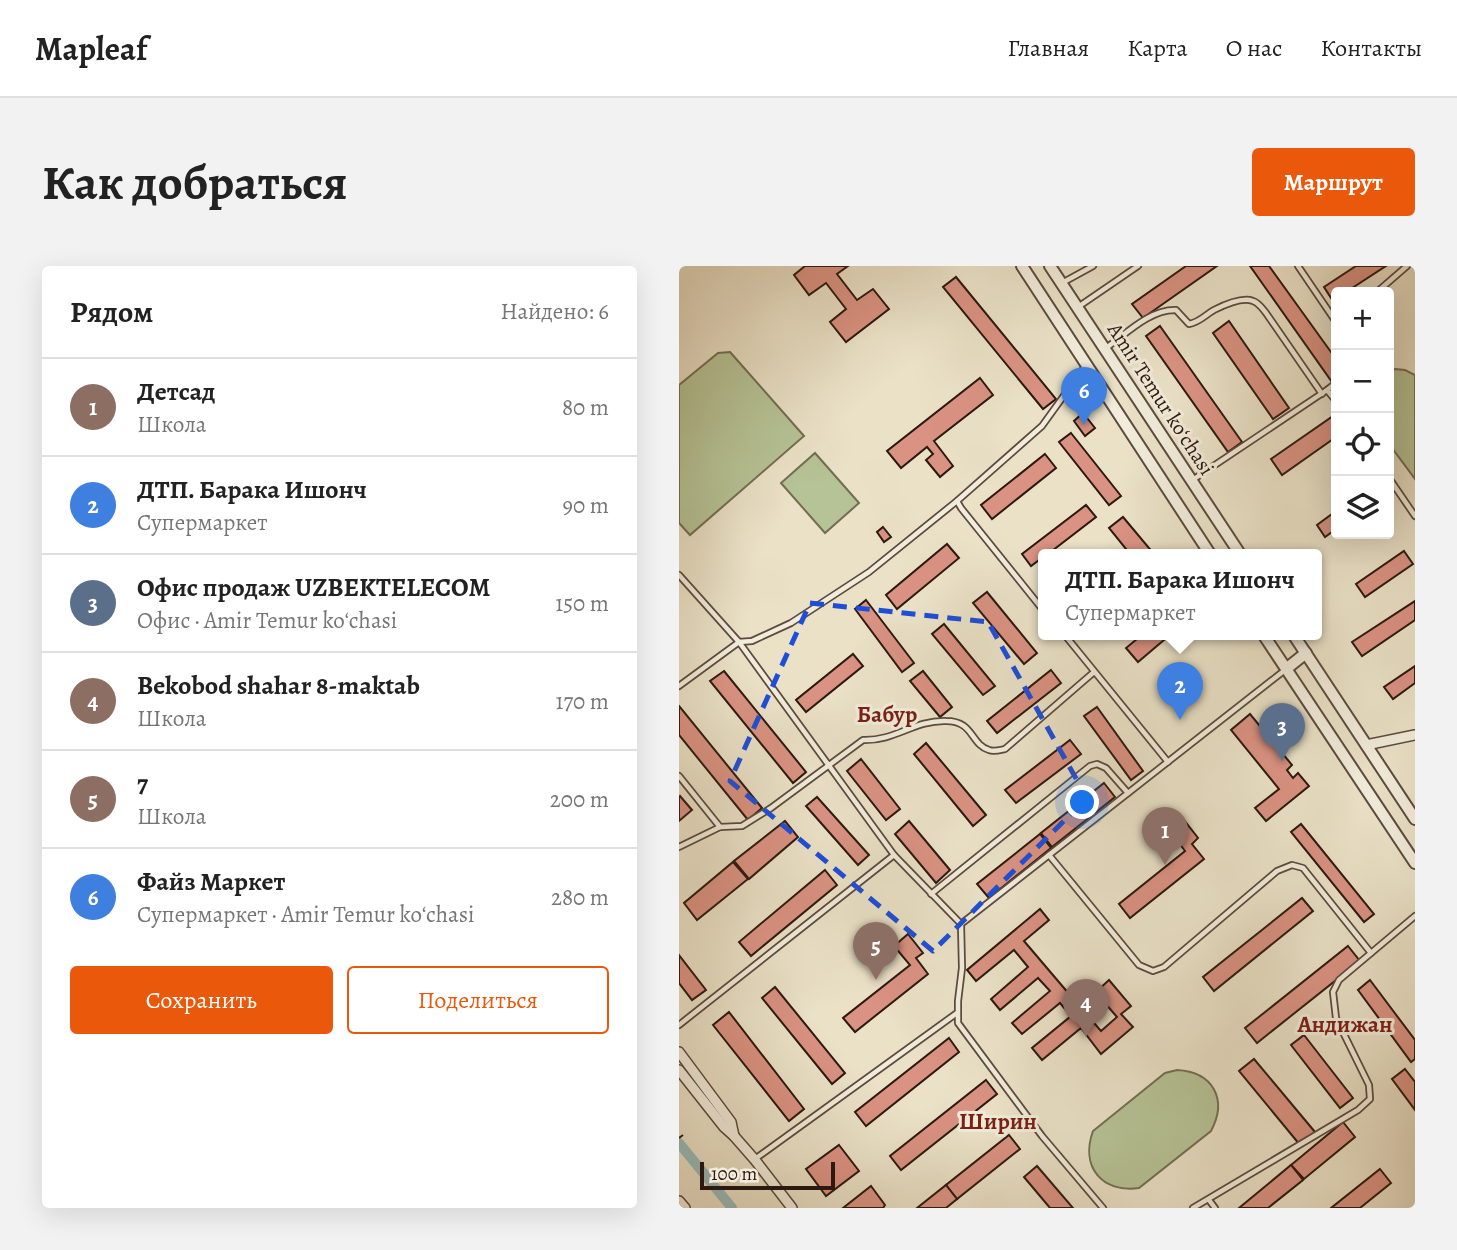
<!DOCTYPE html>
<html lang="ru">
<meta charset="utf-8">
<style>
body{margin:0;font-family:Alegreya,serif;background:#f2f2f2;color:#222}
.controls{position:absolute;right:21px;top:21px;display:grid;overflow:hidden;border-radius:7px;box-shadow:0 7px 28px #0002}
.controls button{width:63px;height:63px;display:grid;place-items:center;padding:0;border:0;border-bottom:2px solid #e0e0e0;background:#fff;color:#222;font:35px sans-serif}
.scale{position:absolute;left:21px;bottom:18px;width:135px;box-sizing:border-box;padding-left:7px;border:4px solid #2d1910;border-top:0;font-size:19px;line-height:24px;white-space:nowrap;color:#2d1910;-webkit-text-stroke:5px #f1ecdb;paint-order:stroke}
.you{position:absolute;left:404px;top:537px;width:24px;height:24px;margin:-18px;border:5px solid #fff;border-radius:50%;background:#1a73e8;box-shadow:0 0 0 10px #1a73e833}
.badge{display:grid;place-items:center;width:46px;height:46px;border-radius:50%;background:#ea580c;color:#fff;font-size:23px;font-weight:700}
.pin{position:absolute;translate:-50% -58px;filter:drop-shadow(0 2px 4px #0008)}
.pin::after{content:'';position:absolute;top:37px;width:24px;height:21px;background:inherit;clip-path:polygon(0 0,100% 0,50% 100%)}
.popup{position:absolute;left:359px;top:283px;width:284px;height:91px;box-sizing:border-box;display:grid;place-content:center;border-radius:7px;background:#fff;filter:drop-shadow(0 2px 5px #0005);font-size:23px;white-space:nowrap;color:#767676}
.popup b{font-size:26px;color:#222}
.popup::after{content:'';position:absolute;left:50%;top:100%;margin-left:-14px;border:14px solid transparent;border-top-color:#fff}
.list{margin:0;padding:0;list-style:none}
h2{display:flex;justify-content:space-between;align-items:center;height:91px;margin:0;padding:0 28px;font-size:30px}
h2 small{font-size:23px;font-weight:400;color:#767676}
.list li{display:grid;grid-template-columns:46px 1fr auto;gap:21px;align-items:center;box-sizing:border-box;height:98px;padding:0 28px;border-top:2px solid #e0e0e0}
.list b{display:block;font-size:26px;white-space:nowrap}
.list p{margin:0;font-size:23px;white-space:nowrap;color:#767676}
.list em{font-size:23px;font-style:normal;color:#767676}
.actions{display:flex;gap:14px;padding:21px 28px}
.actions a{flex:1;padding:16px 0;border:2px solid #ea580c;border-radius:7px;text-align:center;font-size:24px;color:#ea580c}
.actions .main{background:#ea580c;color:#fff}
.icon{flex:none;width:38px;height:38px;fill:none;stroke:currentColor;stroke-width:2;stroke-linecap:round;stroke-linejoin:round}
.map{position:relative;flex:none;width:736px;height:942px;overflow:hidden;border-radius:7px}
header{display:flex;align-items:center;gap:42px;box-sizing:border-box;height:98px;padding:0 35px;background:#fff;border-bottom:2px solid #e0e0e0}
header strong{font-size:33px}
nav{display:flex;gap:38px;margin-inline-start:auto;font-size:24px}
.intro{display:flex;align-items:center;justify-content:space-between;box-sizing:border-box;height:168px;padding:0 42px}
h1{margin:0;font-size:49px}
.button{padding:18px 32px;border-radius:7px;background:#ea580c;color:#fff;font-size:24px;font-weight:700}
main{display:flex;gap:42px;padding:0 42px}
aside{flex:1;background:#fff;border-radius:7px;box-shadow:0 7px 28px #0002}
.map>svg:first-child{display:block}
</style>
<header>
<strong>Mapleaf</strong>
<nav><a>Главная</a><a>Карта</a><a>О нас</a><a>Контакты</a></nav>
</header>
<div class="intro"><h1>Как добраться</h1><a class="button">Маршрут</a></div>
<main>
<aside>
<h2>Рядом<small>Найдено: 6</small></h2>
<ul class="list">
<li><span class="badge" style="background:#8d6e63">1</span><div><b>Детсад</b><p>Школа</p></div><em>80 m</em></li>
<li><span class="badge" style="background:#3f7fe0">2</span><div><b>ДТП. Барака Ишонч</b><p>Супермаркет</p></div><em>90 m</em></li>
<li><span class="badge" style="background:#5c6f8a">3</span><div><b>Офис продаж UZBEKTELECOM</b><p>Офис · Amir Temur koʻchasi</p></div><em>150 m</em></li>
<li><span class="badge" style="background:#8d6e63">4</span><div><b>Bekobod shahar 8-maktab</b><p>Школа</p></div><em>170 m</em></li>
<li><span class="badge" style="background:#8d6e63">5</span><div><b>7</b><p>Школа</p></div><em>200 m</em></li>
<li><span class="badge" style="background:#3f7fe0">6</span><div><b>Файз Маркет</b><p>Супермаркет · Amir Temur koʻchasi</p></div><em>280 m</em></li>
</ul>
<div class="actions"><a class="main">Сохранить</a><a>Поделиться</a></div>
</aside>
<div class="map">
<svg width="736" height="942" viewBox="0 0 736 942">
<rect width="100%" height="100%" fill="#eae1c7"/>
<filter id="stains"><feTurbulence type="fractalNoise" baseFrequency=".00286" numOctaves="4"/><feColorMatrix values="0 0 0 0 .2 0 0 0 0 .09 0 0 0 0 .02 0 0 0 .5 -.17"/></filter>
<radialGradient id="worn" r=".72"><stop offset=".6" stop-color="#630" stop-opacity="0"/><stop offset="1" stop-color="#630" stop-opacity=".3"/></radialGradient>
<g fill="#b6c396" stroke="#726e53" stroke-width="2">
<path d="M51,86L125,170L11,269L0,257V119L39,87Z"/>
<path d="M716,103L726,104L736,109V213L710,178V105Z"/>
<path d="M136,187L180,237L146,267L102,217Z"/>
<path d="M498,804C534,806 549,833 532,865L460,922C423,927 401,901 414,865L486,807Z"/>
</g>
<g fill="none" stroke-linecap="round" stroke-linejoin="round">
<path stroke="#9abcbc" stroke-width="10" d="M0,877L53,942"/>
</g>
<g fill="#da9282" stroke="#2d1910" stroke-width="2" fill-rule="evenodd">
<path d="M126,0H169L158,8L178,34L194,23L210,43L167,76L151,56L167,43L147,17L130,29L115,9Z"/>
<path d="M507,0H538L464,52L453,38Z"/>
<path d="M571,0H590L657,93V113L653,116Z"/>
<path d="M677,0H707L667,26H657V33L654,35L645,21Z"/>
<path d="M277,11L377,133L364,143L264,21Z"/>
<path d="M550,55L610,142L594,153L534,67Z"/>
<path d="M481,60L563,176L549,186L467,70Z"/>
<path d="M301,112L314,129L255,175L274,200L261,211L247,194L254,188L248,181L222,202L208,185Z"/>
<path d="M404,147L416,162L406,170L395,155Z"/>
<path d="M657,148V171L603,209L592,193Z"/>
<path d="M392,167L442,230L430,239L380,176Z"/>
<path d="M366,188L377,202L313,253L302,239Z"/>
<path d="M407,239L417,251L369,288H364V291L352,300L343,288Z"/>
<path d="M657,245V263L646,271L638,259Z"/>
<path d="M444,251L475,288H451L430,262Z"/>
<path d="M204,261L212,271L205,276L198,266Z"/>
<path d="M268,278L280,292L218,343L207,329Z"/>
<path d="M725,285L734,298L686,331L677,318Z"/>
<path d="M308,326L358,387L345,398L294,337Z"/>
<path d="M187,334L235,397L223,406L176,343Z"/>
<path d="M736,335V354L683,390L673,376Z"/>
<path d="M265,358L316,420L304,429L253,368Z"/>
<path d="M464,368H492L459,396L447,382Z"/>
<path d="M174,388L184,400L127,446L117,434Z"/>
<path d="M736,400V417L714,433L705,421Z"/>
<path d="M372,404L382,417L318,467L308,455Z"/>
<path d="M45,405L127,506L114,517L31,415Z"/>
<path d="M244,405L273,441L261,451L231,415Z"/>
<path d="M0,440L83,542L69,554L0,469Z"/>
<path d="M418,441L464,505L452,514L405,450Z"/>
<path d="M571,448L613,499L608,504L614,512L619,507L630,520L587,555L576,542L600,523L552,464Z"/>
<path d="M391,474L402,488L337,537L326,524Z"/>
<path d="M247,477L307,549L294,560L235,488Z"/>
<path d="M182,493L221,543L207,554L168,505Z"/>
<path d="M425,517L436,531L373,581L362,567Z"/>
<path d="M1,530L13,544L0,555V531Z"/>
<path d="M138,531L190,589L179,599L127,540Z"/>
<path d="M505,554L519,572L513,578L525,593L451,652L440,638L506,585L491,565Z"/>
<path d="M106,555L119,571L70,613L55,595Z"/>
<path d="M230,555L271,604L257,617L216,568Z"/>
<path d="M622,558L695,648L685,656L612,566Z"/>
<path d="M361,568L372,582L310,632L298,618Z"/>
<path d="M54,596L69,613L18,654L5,637Z"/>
<path d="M146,604L158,619L72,690L60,676Z"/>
<path d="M623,632L634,645L535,725L524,711Z"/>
<path d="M361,643L370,654L345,675L402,742L419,728L417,726L430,714L452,740L442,748L454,761L422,788L402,762L363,794L353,782L392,750L381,737L343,768L333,757L371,725L359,712L321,744L312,733L349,701L335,684L297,715L288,704ZM425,736L438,751L422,765L409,750Z"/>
<path d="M229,668L244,687L237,692L249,708L176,766L164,752L231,699L215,680Z"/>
<path d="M669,680L681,695L578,777L566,762Z"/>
<path d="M0,689L27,724L13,734L0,717Z"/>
<path d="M691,714L736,774V793L732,796L679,724Z"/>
<path d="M96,721L166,807L153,818L83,732Z"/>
<path d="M50,746L125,843L110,855L34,759Z"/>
<path d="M625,769L674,832L661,842L612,779Z"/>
<path d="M270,772L280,786L187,860L176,846Z"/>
<path d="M575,793L636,866L621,879L560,805Z"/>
<path d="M726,803L736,816V844L713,813Z"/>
<path d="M307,814L318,828L222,904L211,890Z"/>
<path d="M664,856L676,871L625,913L612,899Z"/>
<path d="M330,869L341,883L278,933L267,919Z"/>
<path d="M160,879L180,905L147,930L127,903Z"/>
<path d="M612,899L624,914L589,942H560Z"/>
<path d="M358,900L394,942H371L345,911Z"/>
<path d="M701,903L712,917L681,942H652Z"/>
<path d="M267,919L278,933L267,942H238Z"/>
<path d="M192,920L206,939L204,942H164Z"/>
</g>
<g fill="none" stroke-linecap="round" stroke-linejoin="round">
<g stroke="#5c4b3e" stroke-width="8">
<g id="service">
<path d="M619,0L657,56"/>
<path d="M383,17L414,0"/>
<path d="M698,26L728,0"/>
<path d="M399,41L459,0"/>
<path d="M427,82C447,68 471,43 497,44L510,58C521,56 526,49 535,44C545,39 564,31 574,35C580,37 583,42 587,47L643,128"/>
<path d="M648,124L657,117"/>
<path d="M710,212L736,250"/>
<path d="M512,215L648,124L657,135"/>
<path d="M0,309L60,376L73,375L112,357L190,306L278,235"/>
<path d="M364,344L282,242L278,235L363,160L407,99"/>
<path d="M385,368L489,496"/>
<path d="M0,420L60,376L215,589"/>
<path d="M0,510L41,561"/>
<path d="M0,581L41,561L63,560L92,542L184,474C217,475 235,454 267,455C295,455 291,478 310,484C315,486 321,484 326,483L415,406"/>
<path d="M370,589L460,699L474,705L485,701L598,605L613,599L624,602L692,687"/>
<path d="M252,628L411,500L418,498L427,502L449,527"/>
<path d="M282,658L606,404"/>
<path d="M0,759L215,589L282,658L283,702L279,735V757L363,870L424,942"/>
<path d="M76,893L278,747"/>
<path d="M530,934L536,942"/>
<path d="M514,942L679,844L691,833L690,819L657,752L654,726L660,714L736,650"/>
</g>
</g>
<g stroke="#5c4b3e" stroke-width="12">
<g id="minor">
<path d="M687,479L736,469"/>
<path d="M0,786L52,856L55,870"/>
<path d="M0,804L45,861L55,870L76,894L113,942"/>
<path d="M0,935L6,942"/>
</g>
</g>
<g stroke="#5c4b3e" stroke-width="14">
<g id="tertiary">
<path d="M343,0L531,288"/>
<path d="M371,0L561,288"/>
<path d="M584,368L736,597"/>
<path d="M614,368L736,553"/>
<path d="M607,403L627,387"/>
</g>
</g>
<path stroke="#2d1910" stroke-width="2" stroke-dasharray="5 3.5" stroke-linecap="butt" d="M0,872L4,869"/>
<use href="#service" stroke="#f1ecdb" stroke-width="4.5"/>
<use href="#minor" stroke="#f1ecdb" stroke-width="9"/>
<use href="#tertiary" stroke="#f1ecdb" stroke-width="10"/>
</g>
<path fill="none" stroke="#1d4ed8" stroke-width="5" stroke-dasharray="14 9" stroke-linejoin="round" d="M131,337L309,356L408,532L254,685L51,515Z"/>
<g text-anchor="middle" stroke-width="6" stroke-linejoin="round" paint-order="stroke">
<g font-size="21" fill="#2d1910" stroke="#f1ecdb">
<text transform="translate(482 133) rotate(57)" y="7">Amir Temur koʻchasi</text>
</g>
<g font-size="23" font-weight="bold" fill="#7a1f14" stroke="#f1ecdb">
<text x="208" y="456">Бабур</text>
<text x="666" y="766">Андижан</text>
<text x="319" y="863">Ширин</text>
</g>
</g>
<rect width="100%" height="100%" filter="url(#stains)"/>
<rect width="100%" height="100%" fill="url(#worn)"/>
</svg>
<div class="controls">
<button>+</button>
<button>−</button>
<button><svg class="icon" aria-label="locate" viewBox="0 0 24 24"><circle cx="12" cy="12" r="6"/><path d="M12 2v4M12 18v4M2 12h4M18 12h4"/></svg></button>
<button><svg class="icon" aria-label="layers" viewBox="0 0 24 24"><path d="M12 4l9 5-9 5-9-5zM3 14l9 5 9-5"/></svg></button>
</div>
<div class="scale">100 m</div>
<div class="you"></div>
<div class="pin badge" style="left:486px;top:599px;background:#8d6e63">1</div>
<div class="pin badge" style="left:501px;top:454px;background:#3f7fe0">2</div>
<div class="popup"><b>ДТП. Барака Ишонч</b>Супермаркет</div>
<div class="pin badge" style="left:603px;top:495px;background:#5c6f8a">3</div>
<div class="pin badge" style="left:407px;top:771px;background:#8d6e63">4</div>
<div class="pin badge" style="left:197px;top:714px;background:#8d6e63">5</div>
<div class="pin badge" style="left:405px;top:159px;background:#3f7fe0">6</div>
</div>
</main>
